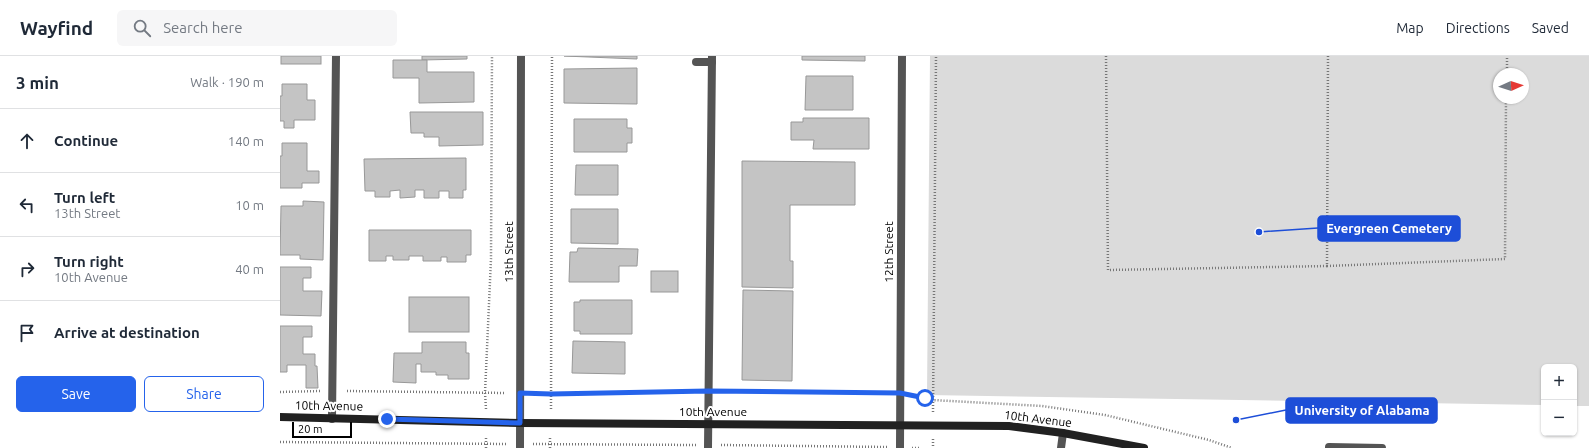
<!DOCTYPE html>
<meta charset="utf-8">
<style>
body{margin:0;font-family:Ubuntu,sans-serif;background:#f6f6f7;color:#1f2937}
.controls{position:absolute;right:12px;bottom:12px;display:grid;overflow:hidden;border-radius:6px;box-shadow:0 1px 3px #0004}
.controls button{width:36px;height:36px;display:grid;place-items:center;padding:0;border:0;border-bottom:1px solid #e0e1e3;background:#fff;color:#1f2937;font:20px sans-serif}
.compass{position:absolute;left:1213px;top:12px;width:36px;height:36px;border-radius:50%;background:#fff;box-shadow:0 1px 3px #0004;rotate:87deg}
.scale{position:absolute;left:12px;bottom:10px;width:60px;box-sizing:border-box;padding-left:4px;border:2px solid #000;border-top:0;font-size:11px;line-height:14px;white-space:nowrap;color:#000;-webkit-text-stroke:3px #fff;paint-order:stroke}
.stop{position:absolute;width:12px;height:12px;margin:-9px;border:3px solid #2563eb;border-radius:50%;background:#fff}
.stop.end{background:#2563eb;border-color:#fff;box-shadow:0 1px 4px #0008}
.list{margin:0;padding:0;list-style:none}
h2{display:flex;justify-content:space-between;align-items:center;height:52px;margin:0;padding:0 16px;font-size:17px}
h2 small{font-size:13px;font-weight:400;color:#747a83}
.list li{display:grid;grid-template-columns:26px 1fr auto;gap:12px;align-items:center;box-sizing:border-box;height:64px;padding:0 16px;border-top:1px solid #e0e1e3}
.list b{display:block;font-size:15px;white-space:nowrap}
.list p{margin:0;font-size:13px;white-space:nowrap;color:#747a83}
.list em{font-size:13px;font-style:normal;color:#747a83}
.actions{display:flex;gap:8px;padding:12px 16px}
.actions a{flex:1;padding:9px 0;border:1px solid #2563eb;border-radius:6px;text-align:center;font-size:14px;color:#2563eb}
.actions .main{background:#2563eb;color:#fff}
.icon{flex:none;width:22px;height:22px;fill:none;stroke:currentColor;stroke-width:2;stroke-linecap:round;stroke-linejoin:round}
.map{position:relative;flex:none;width:1309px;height:392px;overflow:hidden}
header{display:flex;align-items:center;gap:24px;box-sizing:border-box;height:56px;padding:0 20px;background:#fff;border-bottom:1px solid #e0e1e3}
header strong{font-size:19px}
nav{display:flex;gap:22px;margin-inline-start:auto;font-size:14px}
.search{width:280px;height:36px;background:#f6f6f7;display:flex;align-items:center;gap:10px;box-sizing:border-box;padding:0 14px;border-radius:6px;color:#747a83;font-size:15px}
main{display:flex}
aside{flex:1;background:#fff}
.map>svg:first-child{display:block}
</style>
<header>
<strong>Wayfind</strong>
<div class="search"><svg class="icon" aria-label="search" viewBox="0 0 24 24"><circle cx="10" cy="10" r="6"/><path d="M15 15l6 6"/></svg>Search here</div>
<nav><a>Map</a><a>Directions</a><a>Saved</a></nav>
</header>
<main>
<aside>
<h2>3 min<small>Walk · 190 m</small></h2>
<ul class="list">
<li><svg class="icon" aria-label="ahead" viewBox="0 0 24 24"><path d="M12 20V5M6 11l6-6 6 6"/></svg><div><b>Continue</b></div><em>140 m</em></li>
<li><svg class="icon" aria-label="left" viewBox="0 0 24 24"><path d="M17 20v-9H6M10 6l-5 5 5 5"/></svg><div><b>Turn left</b><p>13th Street</p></div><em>10 m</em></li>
<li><svg class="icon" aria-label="right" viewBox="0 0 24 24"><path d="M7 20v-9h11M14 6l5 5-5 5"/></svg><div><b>Turn right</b><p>10th Avenue</p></div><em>40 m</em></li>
<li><svg class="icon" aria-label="arrive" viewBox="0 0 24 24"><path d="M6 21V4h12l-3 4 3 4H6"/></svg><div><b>Arrive at destination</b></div></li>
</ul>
<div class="actions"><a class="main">Save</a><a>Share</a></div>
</aside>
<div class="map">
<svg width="1309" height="392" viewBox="0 0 1309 392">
<rect width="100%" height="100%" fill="#fff"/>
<path fill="#dbdbdb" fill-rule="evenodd" d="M650,0H1309V350H1294V311H1264V349L647,339ZM1219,18H1243V42H1219Z"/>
<g fill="#c4c4c4" stroke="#989898">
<rect x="1" y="0" width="40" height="8"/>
<path d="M142,0H187V3L142,4Z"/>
<path d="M284,0H357V3Z"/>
<path d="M522,0H585V5L522,4Z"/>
<path d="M113,4H147V16H194V46L139,47V22H113Z"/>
<path d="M357,12V48L284,47V13Z"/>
<path d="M526,20H573V54H525Z"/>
<path d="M2,28H27V44H35V64H14V72H4V65H0V40H2Z"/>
<path d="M130,56H203V89L159,90V81H144V77H131Z"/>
<path d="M523,62H589V93H533L534,84H511V66H523Z"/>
<path d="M294,63H347V72H352V87H347V96H294Z"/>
<path d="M2,87H27V115H39V127H22V132H0V100H2Z"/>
<path d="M186,102V134H183V142H169V135H159V142H144V134H135V141L120,142V134L110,135V141H95V135H85L84,103Z"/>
<path d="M462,105L575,106V149H510V205H513V232L462,231Z"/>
<path d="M296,109H338V139H295Z"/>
<path d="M23,145L44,146L43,204L20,203V199H0L1,150H23Z"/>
<path d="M291,153H338V188L291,187Z"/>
<path d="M89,174H191V199H186V206H167V201H161V205H143V200H129V204H113V200H106V205H89Z"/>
<path d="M298,192L358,193L357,210H339V226H289L290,196H297Z"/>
<path d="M0,211H31V222H23V235H42L41,260L0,259Z"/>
<rect x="371" y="215" width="27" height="21"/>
<path d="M463,234L513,235L512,325L462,324Z"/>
<rect x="129" y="241" width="60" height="35"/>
<path d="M300,244H352V278H300V275H294V246H300Z"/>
<path d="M0,270H32V281H23V298H35V310H37L38,332H26V309H7V316H0Z"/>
<path d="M293,285L345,286V318L292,317Z"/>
<path d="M142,286H186V297H189V323H168V319H156V316H141V308H136V327L113,326L114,297H142Z"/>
</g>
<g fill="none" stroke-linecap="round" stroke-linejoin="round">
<g stroke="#767676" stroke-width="2.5" stroke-dasharray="1 2" stroke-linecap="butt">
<path d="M826,0L828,214L1047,210"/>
<path d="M1048,0L1047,210L1225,203L1226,42"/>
<path d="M1227,18V0"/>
<path d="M67,335L226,337"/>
<path d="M443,335L608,337"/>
<path d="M0,336L40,335"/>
<path d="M253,338L416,335"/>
<path d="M634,340L652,344L762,350L825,359L929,384L952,392"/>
<path d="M206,353L205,337L211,203L212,0"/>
<path d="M271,353L272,0"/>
<path d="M653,356L656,0"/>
<path d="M653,383V392"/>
<path d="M0,386L228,388"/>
<path d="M253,388L416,389"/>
<path d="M441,389L607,391"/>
<path d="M206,392V380"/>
<path d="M270,392V380"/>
<path d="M632,392H640"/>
</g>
<g stroke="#545454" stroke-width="8">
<path d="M416,6H432"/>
<path d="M52,363L56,0"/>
<path d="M1049,391L1102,392"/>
<path d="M428,392L432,0"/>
<path d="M781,392L783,377"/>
</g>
<g stroke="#545454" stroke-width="8">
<path d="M240,392L241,0"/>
<path d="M620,392L622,0"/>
</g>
<path stroke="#212121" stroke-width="8" d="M0,361L240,367L729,370L783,377L864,392"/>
</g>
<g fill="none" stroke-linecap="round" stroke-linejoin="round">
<path stroke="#2563eb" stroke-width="5" d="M107,363L240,367V337L271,338L428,335L620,337L645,342"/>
</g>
<g text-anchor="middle" stroke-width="4" stroke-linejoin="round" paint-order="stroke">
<g font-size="12" fill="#000" stroke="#fff">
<text transform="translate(229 196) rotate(-90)" y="4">13th Street</text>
<text transform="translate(609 196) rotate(-90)" y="4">12th Street</text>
<text transform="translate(49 350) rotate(1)" y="4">10th Avenue</text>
<text x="433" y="360">10th Avenue</text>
<text transform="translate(758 363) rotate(7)" y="4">10th Avenue</text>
</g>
</g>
<path fill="none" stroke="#1d4ed8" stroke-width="1.5" d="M979 176L1038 172M956 364L1006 354"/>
<g fill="#1d4ed8" stroke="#fff" stroke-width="1.5">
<circle cx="979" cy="176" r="4"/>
<circle cx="956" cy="364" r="4"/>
</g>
<g fill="#1d4ed8" stroke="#1d4ed8" stroke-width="1.5">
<rect x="1038" y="160" width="142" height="25" rx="4"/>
<rect x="1006" y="342" width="151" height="25" rx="4"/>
</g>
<g font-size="13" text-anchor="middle" font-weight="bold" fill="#fff">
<text x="1109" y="177">Evergreen Cemetery</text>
<text x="1082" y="359">University of Alabama</text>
</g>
</svg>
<div class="controls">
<button>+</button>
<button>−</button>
</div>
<svg class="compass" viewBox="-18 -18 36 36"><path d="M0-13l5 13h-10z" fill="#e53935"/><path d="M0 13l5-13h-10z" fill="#747a83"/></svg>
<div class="scale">20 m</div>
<div class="stop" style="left:645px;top:342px"></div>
<div class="stop end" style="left:107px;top:363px"></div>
</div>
</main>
